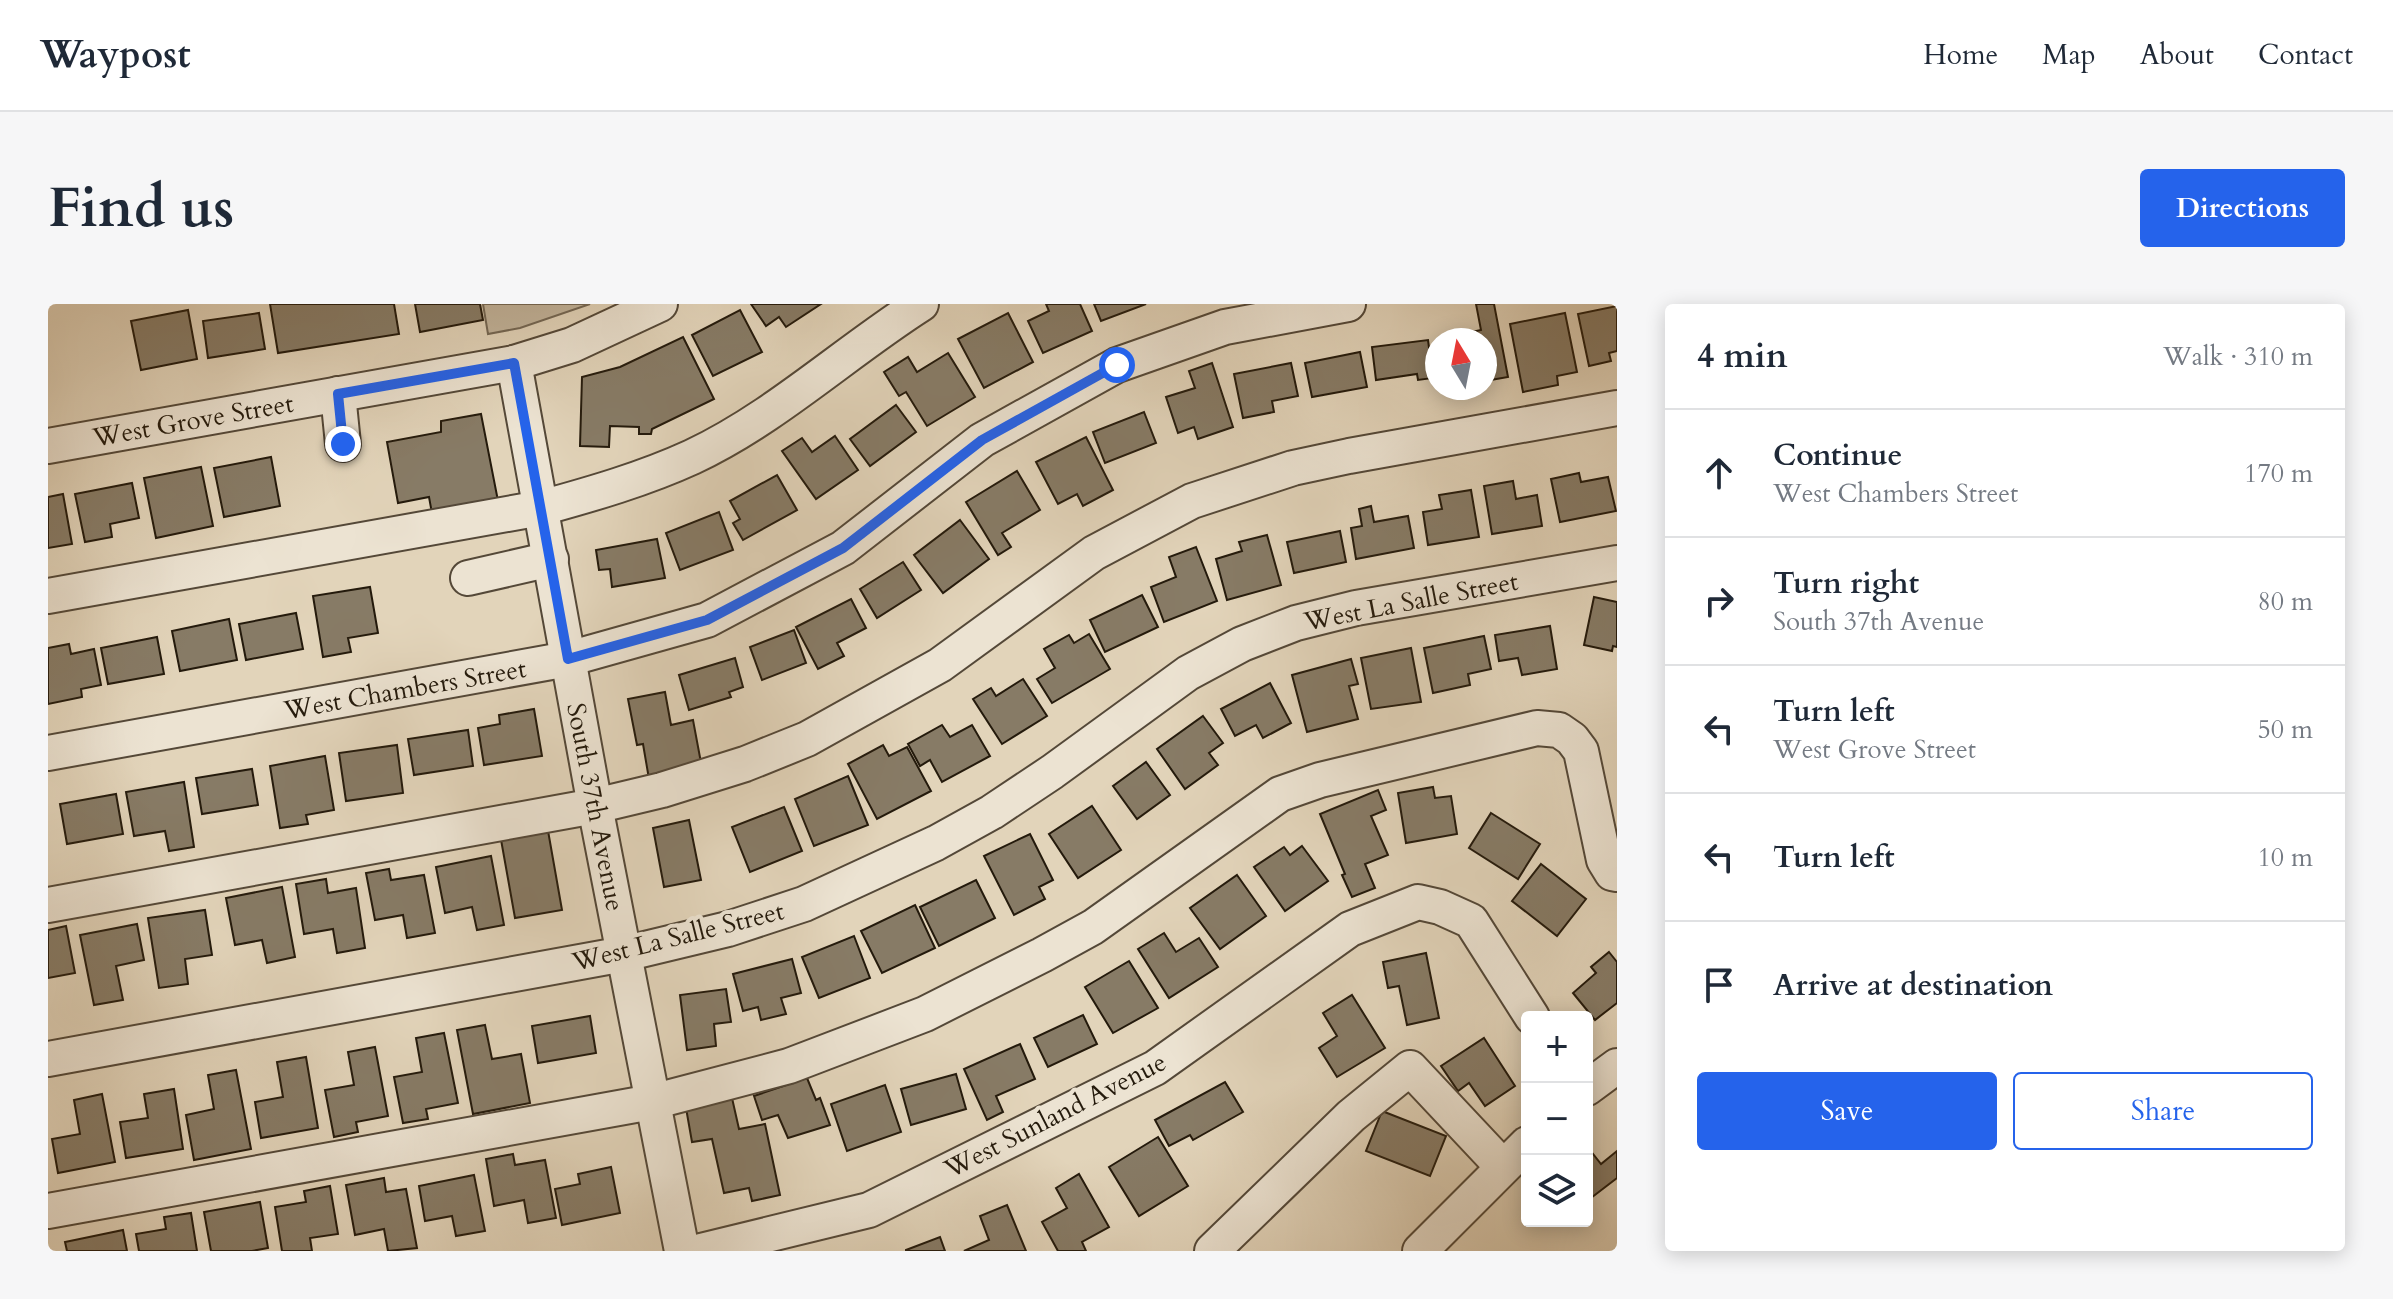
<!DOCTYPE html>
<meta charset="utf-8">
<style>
body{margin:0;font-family:Cardo,serif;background:#f6f6f7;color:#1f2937}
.controls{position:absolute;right:24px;bottom:24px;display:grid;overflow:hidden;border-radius:8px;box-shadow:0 4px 20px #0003}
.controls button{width:72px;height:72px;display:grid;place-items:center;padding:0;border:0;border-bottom:2px solid #e0e1e3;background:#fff;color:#1f2937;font:40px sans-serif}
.compass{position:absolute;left:1377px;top:24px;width:72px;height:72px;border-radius:50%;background:#fff;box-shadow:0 4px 20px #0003;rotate:350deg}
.stop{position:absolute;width:24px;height:24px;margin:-18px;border:6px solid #2563eb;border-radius:50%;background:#fff}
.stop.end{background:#2563eb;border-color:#fff;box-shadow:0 2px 8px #0008}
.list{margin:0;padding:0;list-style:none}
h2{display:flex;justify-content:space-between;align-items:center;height:104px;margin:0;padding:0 32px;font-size:34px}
h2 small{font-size:26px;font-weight:400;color:#747a83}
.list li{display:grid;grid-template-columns:52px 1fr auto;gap:24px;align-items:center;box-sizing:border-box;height:128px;padding:0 32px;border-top:2px solid #e0e1e3}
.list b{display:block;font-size:30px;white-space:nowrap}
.list p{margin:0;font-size:26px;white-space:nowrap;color:#747a83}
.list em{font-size:26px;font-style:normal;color:#747a83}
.actions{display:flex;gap:16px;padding:24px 32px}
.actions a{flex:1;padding:18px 0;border:2px solid #2563eb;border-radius:8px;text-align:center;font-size:28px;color:#2563eb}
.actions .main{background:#2563eb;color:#fff}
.icon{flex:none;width:44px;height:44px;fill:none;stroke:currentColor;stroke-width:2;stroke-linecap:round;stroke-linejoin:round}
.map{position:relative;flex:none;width:1569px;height:947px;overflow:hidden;border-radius:8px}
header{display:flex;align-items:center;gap:48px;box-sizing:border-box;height:112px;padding:0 40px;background:#fff;border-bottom:2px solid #e0e1e3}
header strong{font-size:38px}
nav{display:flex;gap:44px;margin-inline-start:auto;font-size:28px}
.intro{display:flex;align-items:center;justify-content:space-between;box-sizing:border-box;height:192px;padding:0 48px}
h1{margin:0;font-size:56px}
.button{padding:20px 36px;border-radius:8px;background:#2563eb;color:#fff;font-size:28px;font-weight:700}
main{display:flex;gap:48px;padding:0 48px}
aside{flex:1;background:#fff;border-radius:8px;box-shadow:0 4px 20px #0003}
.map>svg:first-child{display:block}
</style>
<header>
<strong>Waypost</strong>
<nav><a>Home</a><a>Map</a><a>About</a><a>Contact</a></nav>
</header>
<div class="intro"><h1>Find us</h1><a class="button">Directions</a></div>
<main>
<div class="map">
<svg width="1569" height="947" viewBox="0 0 1569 947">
<rect width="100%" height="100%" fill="#e2d4ba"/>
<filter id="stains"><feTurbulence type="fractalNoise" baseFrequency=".0025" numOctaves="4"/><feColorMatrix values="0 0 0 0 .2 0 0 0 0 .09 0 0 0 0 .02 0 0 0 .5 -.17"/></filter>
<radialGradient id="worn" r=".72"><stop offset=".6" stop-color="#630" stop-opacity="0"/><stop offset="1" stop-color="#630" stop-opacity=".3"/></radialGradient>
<path fill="#c2b49c" stroke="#736754" stroke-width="2" d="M435,0H542L472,24L440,30Z"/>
<g fill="#877b66" stroke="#241a0c" stroke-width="2">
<path d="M222,0H346L351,30L230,49Z"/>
<path d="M367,0H432L435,16L372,28Z"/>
<path d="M703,0H773L738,23L731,13L718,22Z"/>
<path d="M998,0H1032L1044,27L995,49L980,17L1001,7Z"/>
<path d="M1046,0H1098L1053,17Z"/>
<path d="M1428,0H1446L1460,73L1437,77V36H1395V34L1433,26Z"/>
<path d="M1569,2V47L1561,49L1563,57L1541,62L1530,10Z"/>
<path d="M140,6L149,55L93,66L83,17Z"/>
<path d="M692,6L714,48L665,72L644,31Z"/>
<path d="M211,9L217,45L160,54L155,17Z"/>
<path d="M960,9L985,58L936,84L910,35Z"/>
<path d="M1517,9L1529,68L1509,72L1510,81L1475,88L1462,20Z"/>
<path d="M635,33L666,95L604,125L603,130H591V123L562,122L561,143L532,142L534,73L572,63Z"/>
<path d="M1380,36L1385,74L1370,76L1369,70L1328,76L1324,43Z"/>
<path d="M1312,48L1319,83L1264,93L1257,59Z"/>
<path d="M900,49L927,93L879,122L858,88L851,92L836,68L860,53L869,68Z"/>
<path d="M1164,59L1185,123L1150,135L1146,123L1130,129L1118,93L1147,84L1141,67Z"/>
<path d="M1243,59L1250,92L1224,97L1226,108L1195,114L1186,70Z"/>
<path d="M848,101L868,128L822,162L802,135Z"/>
<path d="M1096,108L1108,139L1057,159L1045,128Z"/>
<path d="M433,110L451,202L385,215L381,193L350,199L339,138L393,128V117Z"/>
<path d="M787,132L810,166L768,195L734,147L754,134L764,148Z"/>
<path d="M1038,133L1065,186L1035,202L1029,190L1010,200L988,158Z"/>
<path d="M223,153L232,202L176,213L166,164Z"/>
<path d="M153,163L165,222L108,234L96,174Z"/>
<path d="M969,167L992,206L954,229L963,243L950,251L918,198Z"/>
<path d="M1531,169L1533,178L1560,173L1568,207L1512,218L1503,175Z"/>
<path d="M729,171L749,206L695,236L685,219L692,215L682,197Z"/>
<path d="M1465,177L1468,195L1489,191L1494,222L1444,230L1436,182Z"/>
<path d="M84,179L91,214L62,220L64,233L37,238L27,190Z"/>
<path d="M1423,186L1431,233L1380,241L1375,208L1394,205L1391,191Z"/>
<path d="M15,190L24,240L0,244V193Z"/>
<path d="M1323,202L1326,218L1360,212L1366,244L1308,255L1303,224L1314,222L1311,205Z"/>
<path d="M671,208L685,246L632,266L618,229Z"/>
<path d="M912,216L941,255L895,289L866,251Z"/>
<path d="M1292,227L1298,258L1246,269L1239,238Z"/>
<path d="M1219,231L1233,281L1179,296L1168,255L1194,247L1191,238Z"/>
<path d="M609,235L617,274L564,283L562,265L551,266L548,246Z"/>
<path d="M1148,243L1169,297L1116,318L1103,283L1128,273L1121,253Z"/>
<path d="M855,258L873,286L829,314L812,285Z"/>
<path d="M322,283L330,329L300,334L303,348L275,353L265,292Z"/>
<path d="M1094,291L1110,323L1057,348L1042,316Z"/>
<path d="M1546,293L1569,298V343L1565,342L1564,347L1536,341Z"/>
<path d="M803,295L818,324L789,339L796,352L770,365L748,323Z"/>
<path d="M248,309L255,345L198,356L191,320Z"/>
<path d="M181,315L189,356L132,367L124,327Z"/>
<path d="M1502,322L1509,365L1474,371L1470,354L1451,357L1447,331Z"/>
<path d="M746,326L758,359L714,376L702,343Z"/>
<path d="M1041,330L1062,365L1004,399L989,375L1007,364L996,345L1021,331L1026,339Z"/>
<path d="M1436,332L1443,365L1420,370L1422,381L1385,389L1376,344Z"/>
<path d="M109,333L116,370L60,380L53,344Z"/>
<path d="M21,340L23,350L46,345L53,381L33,385L34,393L0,400V344Z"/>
<path d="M1363,344L1373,398L1323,405L1313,354Z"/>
<path d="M687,354L695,383L681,388L683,393L641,406L631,371Z"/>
<path d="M1303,355L1310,380L1301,382L1310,415L1259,428L1244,371Z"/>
<path d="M975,375L999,412L954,440L925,395L943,384L948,392Z"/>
<path d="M1222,379L1243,419L1215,434L1208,421L1187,432L1173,405Z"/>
<path d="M617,388L623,421L645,416L654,464L601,475L595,440L589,441L580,395Z"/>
<path d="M486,405L494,452L436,461L430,424L452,420L451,411Z"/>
<path d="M1155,412L1175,439L1161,449L1170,461L1137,485L1109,445Z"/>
<path d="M894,421L902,433L924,421L942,452L894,478L882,456L872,462L860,440Z"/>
<path d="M420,426L425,462L366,471L360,435Z"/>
<path d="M349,441L355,489L298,497L291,449Z"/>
<path d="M835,441L841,452L859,443L883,487L829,515L800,460Z"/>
<path d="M277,452L286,506L258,511L260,520L232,524L222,462Z"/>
<path d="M1098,458L1122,491L1089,515L1065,482Z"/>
<path d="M204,465L210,501L154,510L148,474Z"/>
<path d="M800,472L820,521L766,542L747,495Z"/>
<path d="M136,478L146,543L121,547L117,527L86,532L78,488Z"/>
<path d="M1385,483L1387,494L1403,492L1409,530L1358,539L1350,489Z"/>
<path d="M1330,486L1338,506L1323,512L1340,551L1317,560L1327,584L1304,593L1294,571L1297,570L1272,510Z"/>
<path d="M68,490L75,530L19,540L12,500Z"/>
<path d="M1044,502L1073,546L1030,574L1001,530Z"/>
<path d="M736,503L754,547L702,568L684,523Z"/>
<path d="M1443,509L1492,540L1470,575L1421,544Z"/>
<path d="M641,516L653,576L616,583L605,524Z"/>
<path d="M499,521L514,606L467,614L452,530Z"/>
<path d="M982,530L1005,576L991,583L997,595L966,611L936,552Z"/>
<path d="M1254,542L1280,577L1237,607L1206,563L1236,543L1242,551Z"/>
<path d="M443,552L456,621L429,626L424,603L397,609L388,563Z"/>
<path d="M1493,560L1538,595L1509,632L1464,597Z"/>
<path d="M341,565L343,576L376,571L387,629L359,634L355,611L327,616L318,569Z"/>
<path d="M1189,571L1218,612L1172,645L1142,604Z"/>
<path d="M278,575L280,589L308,584L317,644L289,649L285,625L256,630L248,580Z"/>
<path d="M928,576L947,614L891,642L872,603Z"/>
<path d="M234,583L247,653L219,659L214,636L187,641L178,594Z"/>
<path d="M867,601L887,644L834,669L813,627Z"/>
<path d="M157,606L164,651L137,655L140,680L111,684L100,614Z"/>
<path d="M89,620L96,656L68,662L75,696L46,701L32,631Z"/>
<path d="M18,622L27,669L0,674V626Z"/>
<path d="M1116,629L1128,648L1151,634L1170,663L1121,694L1090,645Z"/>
<path d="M806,632L822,674L771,694L754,653Z"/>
<path d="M1561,648L1569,658V699L1547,716L1525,689L1548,669L1543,663Z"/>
<path d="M1378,649L1391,714L1359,721L1351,682L1340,684L1335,658Z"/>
<path d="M744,655L753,689L733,694L738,710L713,716L710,703L695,707L685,670Z"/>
<path d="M1081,657L1110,704L1065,729L1037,683Z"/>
<path d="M678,685L683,718L666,720L668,742L639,746L632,691Z"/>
<path d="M1304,691L1337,744L1289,773L1271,744L1289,732L1275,709Z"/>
<path d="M1035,711L1049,740L1000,763L986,734Z"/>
<path d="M542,712L548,749L490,759L484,722Z"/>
<path d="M437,721L444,755L473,750L482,799L425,810L409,726Z"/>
<path d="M396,729L410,799L378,805L380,815L355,819L346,773L374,768L368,734Z"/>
<path d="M1436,734L1467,782L1437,802L1421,779L1410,787L1393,762Z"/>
<path d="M972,740L987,775L948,792L955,808L939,816L916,765Z"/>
<path d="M327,743L340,812L308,818L310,828L286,833L277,786L306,781L300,748Z"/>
<path d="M258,753L270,824L213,834L207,798L235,793L229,758Z"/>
<path d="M188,766L203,845L146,856L138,811L166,805L160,771Z"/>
<path d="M908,770L918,805L863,821L853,785Z"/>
<path d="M759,774L768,796L772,794L782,821L740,834L730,811L714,816L706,792Z"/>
<path d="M1177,778L1195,808L1145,836L1142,831L1121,842L1107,816Z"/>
<path d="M837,781L853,828L799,847L783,800Z"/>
<path d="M126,785L135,845L78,854L72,818L100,814L96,790Z"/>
<path d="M54,790L67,858L10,869L4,835L32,830L26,796Z"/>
<path d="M684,794L691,825L717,820L732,891L704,897L701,884L676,889L664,835L644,838L638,804Z"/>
<path d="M1334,807L1398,832L1382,872L1318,847Z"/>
<path d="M1110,833L1140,882L1091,912L1061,863Z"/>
<path d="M1569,847V874L1539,897V855L1545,850L1553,860Z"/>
<path d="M465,850L467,861L497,856L508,914L480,919L476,896L446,902L438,855Z"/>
<path d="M563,863L572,909L514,921L507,885L532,880L530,870Z"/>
<path d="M1031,870L1061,923L1034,938L1038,947H1010L994,918L1019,904L1008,884Z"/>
<path d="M426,871L437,927L408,932L404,912L377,917L371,882Z"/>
<path d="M336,874L338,888L358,885L369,944L340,947L336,925L307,931L298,881Z"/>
<path d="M282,882L290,930L262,934L264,947H234L227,903L258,898L256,887Z"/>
<path d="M212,898L220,944L204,947H163L156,908Z"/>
<path d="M959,901L978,947H916L941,936L932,912Z"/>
<path d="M143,909L149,947H91L88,930L118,925L116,913Z"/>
<path d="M75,926L79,947H19L17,938Z"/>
<path d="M892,933L897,947H858V946Z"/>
</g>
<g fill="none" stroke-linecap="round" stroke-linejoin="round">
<g stroke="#544838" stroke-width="38">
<g id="minor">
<path d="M466,59L547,502L634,947"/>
<path d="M290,90L295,140"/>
<path d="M0,142L466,59L524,41L612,0"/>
<path d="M420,274L503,255"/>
<path d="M0,292L493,204C544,190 596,175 644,153C727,114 796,49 873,0"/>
<path d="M0,449L520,355L659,316L795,244L934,136L1069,61L1177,23L1300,0"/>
<path d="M0,601L547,502L614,486L697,460L759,435L892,361L1046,249L1144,197L1245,164L1301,152L1569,104"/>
<path d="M0,755L576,650L680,625L756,600L888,539L944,508L1004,468L1140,369L1194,340L1248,319L1308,304L1569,259"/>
<path d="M1539,784L1569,762"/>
<path d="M0,907L604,798L741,762L877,710L994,651L1045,623L1232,490L1272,476L1489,424L1511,426L1524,435L1533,447L1556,556L1564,569L1569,570"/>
<path d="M653,947L821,906L1107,764L1302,625L1370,598L1392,603L1423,617L1484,713"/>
<path d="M1164,947L1303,812L1362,764L1455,863"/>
<path d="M1372,947L1479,840"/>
</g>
</g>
<use href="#minor" stroke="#ece3d2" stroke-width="34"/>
</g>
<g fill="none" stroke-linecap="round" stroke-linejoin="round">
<path stroke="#2563eb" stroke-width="10" d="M295,140L290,90L466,59L520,355L659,316L795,244L934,136L1069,61"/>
</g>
<g text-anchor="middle" stroke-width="8" stroke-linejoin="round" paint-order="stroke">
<g font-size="26" fill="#241a0c" stroke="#ece3d2">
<text transform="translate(145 116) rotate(-10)" y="9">West Grove Street</text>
<text transform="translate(1363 297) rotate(-11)" y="9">West La Salle Street</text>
<text transform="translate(357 385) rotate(-10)" y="9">West Chambers Street</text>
<text transform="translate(548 503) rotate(79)" y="9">South 37th Avenue</text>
<text transform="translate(630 632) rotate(-14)" y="9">West La Salle Street</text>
<text transform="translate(1007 811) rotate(-27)" y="9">West Sunland Avenue</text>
</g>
</g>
<rect width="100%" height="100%" filter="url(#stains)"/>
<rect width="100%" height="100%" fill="url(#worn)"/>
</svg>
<div class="controls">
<button>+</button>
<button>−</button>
<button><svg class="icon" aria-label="layers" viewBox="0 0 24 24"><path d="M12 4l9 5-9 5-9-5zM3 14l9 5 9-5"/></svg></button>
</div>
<svg class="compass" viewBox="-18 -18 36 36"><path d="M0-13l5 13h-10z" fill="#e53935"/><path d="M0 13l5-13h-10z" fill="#747a83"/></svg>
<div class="stop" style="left:1069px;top:61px"></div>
<div class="stop end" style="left:295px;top:140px"></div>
</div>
<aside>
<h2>4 min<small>Walk · 310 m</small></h2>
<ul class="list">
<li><svg class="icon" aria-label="ahead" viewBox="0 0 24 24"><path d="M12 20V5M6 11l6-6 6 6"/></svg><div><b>Continue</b><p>West Chambers Street</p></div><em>170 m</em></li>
<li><svg class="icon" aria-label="right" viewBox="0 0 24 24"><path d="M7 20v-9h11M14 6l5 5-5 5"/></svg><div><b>Turn right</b><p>South 37th Avenue</p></div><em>80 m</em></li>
<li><svg class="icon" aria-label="left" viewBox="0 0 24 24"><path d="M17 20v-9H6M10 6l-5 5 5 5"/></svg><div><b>Turn left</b><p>West Grove Street</p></div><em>50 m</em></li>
<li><svg class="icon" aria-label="left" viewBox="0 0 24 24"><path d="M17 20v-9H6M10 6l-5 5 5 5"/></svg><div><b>Turn left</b></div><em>10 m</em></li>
<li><svg class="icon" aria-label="arrive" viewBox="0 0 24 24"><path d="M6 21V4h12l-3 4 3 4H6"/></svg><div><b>Arrive at destination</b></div></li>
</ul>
<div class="actions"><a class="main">Save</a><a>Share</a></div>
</aside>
</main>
